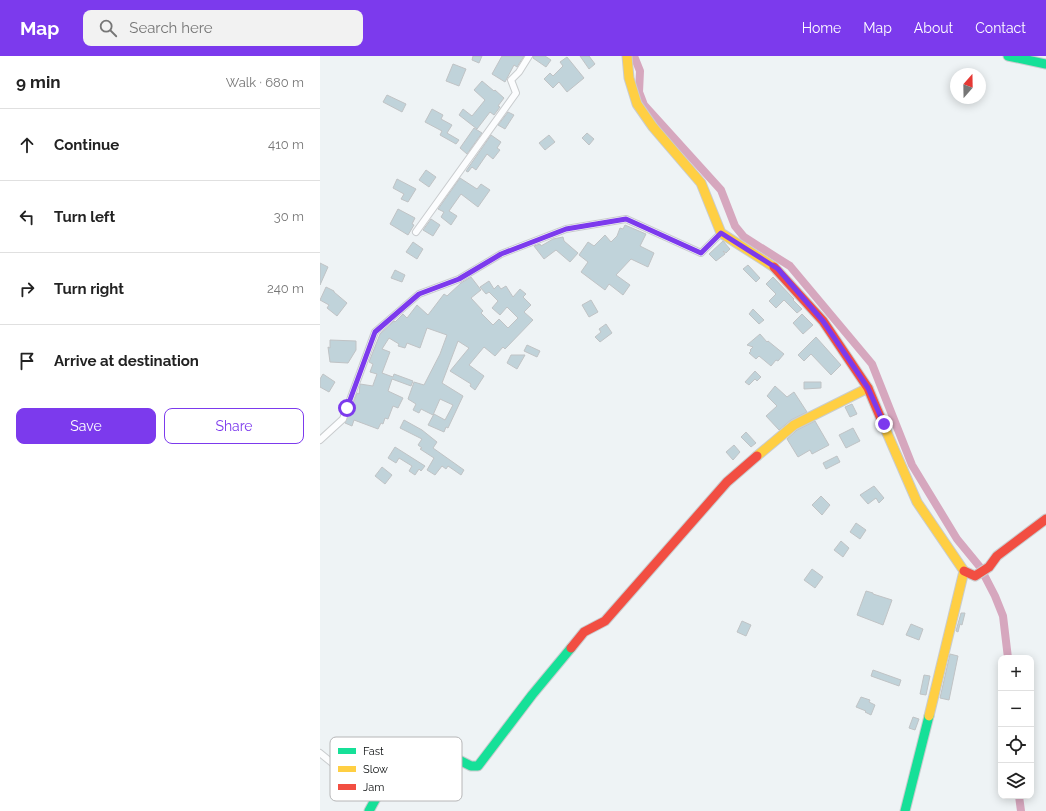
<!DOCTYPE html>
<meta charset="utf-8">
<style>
body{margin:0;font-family:Raleway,sans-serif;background:#f2f2f2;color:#222}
.controls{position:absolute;right:12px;bottom:12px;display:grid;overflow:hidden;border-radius:8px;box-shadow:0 2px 10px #0003}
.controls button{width:36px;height:36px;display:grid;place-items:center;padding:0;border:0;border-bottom:1px solid #e0e0e0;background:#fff;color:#222;font:20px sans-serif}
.compass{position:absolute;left:630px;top:12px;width:36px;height:36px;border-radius:50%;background:#fff;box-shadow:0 2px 10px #0003;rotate:20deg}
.stop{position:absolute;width:12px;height:12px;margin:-9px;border:3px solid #7c3aed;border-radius:50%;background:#fff}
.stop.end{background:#7c3aed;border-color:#fff;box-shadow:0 1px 4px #0008}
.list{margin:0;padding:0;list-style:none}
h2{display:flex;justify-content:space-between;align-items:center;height:52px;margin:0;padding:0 16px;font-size:17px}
h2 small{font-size:13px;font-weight:400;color:#767676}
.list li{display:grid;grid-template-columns:26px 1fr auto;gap:12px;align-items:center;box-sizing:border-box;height:72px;padding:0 16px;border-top:1px solid #e0e0e0}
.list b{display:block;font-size:15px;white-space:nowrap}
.list em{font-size:13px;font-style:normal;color:#767676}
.actions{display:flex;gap:8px;padding:12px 16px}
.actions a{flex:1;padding:9px 0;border:1px solid #7c3aed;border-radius:8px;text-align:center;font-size:14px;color:#7c3aed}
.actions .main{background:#7c3aed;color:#fff}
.icon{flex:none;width:22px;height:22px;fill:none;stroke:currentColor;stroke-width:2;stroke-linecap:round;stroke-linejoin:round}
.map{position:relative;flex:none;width:726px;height:755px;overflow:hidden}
header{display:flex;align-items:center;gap:24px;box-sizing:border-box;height:56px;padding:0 20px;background:#7c3aed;color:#fff}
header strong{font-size:19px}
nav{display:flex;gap:22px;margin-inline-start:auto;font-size:14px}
.search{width:280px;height:36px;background:#f2f2f2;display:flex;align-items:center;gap:10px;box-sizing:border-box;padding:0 14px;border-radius:8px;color:#767676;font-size:15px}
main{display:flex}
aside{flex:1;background:#fff}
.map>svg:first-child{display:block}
</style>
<header>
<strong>Map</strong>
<div class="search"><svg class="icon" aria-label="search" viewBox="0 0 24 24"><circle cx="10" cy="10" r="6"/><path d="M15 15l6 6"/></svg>Search here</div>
<nav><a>Home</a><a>Map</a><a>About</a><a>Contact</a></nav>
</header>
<main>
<aside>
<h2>9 min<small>Walk · 680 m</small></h2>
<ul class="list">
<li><svg class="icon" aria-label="ahead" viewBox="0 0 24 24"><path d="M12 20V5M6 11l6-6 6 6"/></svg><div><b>Continue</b></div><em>410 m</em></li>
<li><svg class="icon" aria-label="left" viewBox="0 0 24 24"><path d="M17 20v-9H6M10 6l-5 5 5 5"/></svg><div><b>Turn left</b></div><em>30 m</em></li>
<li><svg class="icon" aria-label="right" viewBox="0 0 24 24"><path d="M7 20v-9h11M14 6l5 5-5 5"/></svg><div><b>Turn right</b></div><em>240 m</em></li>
<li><svg class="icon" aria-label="arrive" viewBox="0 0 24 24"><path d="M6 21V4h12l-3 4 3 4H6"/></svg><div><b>Arrive at destination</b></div></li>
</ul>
<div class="actions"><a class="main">Save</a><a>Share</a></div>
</aside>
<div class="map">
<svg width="726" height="755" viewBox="0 0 726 755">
<rect width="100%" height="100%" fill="#eef3f5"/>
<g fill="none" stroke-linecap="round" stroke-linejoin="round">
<g stroke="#d6a7be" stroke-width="8">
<path d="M314,0L320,15L319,36L324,49L401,134L415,170L424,181L470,210L552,308L592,409L637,483L660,511L675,540L683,560L688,602"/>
<path d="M699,740L701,755"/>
</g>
</g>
<g fill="#c0d3da" stroke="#c0c3c5">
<path d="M153,0H162L159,7L152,4Z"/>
<path d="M182,0H204L197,11L194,9L185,26L172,18Z"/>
<path d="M213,0H225L231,4L226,11L213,2Z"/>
<path d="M260,0H269L275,8L269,13Z"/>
<path d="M247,1L264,22L247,36L239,26L233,32L224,23L230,17L233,20L243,10L240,6Z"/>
<path d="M133,8L146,13L139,30L126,25Z"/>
<path d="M162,25L174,35L175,34L184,42L178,50L180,51L174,59L170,56L157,73L139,59L143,53L152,60L165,44L154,34Z"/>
<path d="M67,39L86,48L82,56L63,46Z"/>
<path d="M112,53L123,59L121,63L132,69L127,77L139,84L136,88L120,79L122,75L105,66Z"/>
<path d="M188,56L194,59L185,73L178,69Z"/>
<path d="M154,72L162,77L147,98L140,92Z"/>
<path d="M267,77L274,83L269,89L262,82Z"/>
<path d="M171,79L181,86L177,92L180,94L173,103L167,98L156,114L152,111L148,116L146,115Z"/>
<path d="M229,79L235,86L225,94L219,87Z"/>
<path d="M106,114L116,121L109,131L99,124Z"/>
<path d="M140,122L157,133L161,128L170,134L158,151L141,138L129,155L137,160L131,169L121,161L124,156L118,153Z"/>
<path d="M77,123L96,133L88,146L81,143L84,138L73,132Z"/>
<path d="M78,153L95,162L92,168L94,169L88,179L70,168Z"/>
<path d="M111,163L120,169L113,180L103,174Z"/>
<path d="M305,169L326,178L320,190L334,197L328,211L311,203L296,219L310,229L303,239L289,228L285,234L261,216L268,206L259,199L268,186L274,190L285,179L291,186L297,180L300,172L303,173Z"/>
<path d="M243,181L244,185L258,197L250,206L236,194L224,203L214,190L220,188L221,190L233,183Z"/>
<path d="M403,185L410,193L406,197L403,195L405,198L396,205L389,198Z"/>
<path d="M93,186L103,193L97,203L86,196Z"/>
<path d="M0,207L8,211L0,229Z"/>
<path d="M428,209L440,222L436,226L423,213Z"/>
<path d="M75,214L85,219L82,226L71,222Z"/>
<path d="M151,221L161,234L151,242L163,255L161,257L173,269L179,263L188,272L198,262L187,251L180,259L172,252L178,245L169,236L166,238L160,231L169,225L174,233L178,229L181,233L186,230L193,241L200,233L206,238L203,241L211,249L204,256L213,264L185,293L183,291L175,300L164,291L149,309L164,320L155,334L150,330L151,328L130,315L149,292L138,285L122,327L143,340L128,372L126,371L124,376L108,369L114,358L125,364L133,349L120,343L113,359L101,353L99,357L93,354L96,348L88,343L94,326L104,329L120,298L127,279L107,272L100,292L87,287L85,292L78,290L79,288L69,282L62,293L70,296L62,317L73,321L74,318L93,325L91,330L72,323L68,335L83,342L78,352L73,350L68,363L65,362L63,368L61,367L58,373L34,364L32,370L25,367L37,337L39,338L40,328L53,330V329L57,318L50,316L53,308L49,306L60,278L74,265L75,266L83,258L87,262L97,249L108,259L124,238L127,240L141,227Z"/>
<path d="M453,221L474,243L473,244L482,253L477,257L464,244L456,252L449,245L456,238L446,228Z"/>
<path d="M6,231L14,235V236L27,247L17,260L7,252L9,249L0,244Z"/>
<path d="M271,244L278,256L269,261L262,249Z"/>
<path d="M433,253L444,264L439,268L429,258Z"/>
<path d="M482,258L493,269L483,278L473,267Z"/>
<path d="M286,268L292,277L280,286L275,281L281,276L279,273Z"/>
<path d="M440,278L447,286L448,285L464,298L458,305L456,304L451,310L439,300L436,303L429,297L431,295L430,294L433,291L427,289Z"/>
<path d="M496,281L521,309L511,319L491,298L484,305L478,299Z"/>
<path d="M10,284L36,285V294L28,307L10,306L8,291L10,292Z"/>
<path d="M207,289L220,295L217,301L204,295Z"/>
<path d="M191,299H205L197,313L187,307Z"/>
<path d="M435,315L441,321L437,325L435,323L429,329L425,326Z"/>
<path d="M3,318L15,326L9,336L0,331V323Z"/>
<path d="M484,326H501V332L484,333Z"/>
<path d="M455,330L467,341L474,336L487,356L471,364L459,374L446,360L457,350L447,340Z"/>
<path d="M532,348L537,358L530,361L525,351Z"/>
<path d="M84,364L102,374L117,386L113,392L144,414L141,419L128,410L126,413L122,410L115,419L107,414L114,402L100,393L102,392L98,389L102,383L80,372Z"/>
<path d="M495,365L509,389L492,398L490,394L478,401L467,383L477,374Z"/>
<path d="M533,372L540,385L526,392L519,379Z"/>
<path d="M426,376L436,387L431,391L421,381Z"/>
<path d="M414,389L420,396L413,404L406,396Z"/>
<path d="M75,391L105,410L101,415L99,413L95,419L89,415L92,410L79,402L76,407L68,402Z"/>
<path d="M517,400L520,406L506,413L503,407Z"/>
<path d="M62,411L72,419L65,428L55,420Z"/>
<path d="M554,430L564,442L559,447L556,442L548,448L540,439Z"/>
<path d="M501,440L510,449L502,459L492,449Z"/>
<path d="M536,467L546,474L540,483L530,476Z"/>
<path d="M521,485L529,492L523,501L514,494Z"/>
<path d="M492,513L503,521L495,532L484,524Z"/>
<path d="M546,535L553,537V538L572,544L563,569L537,559Z"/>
<path d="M641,557H645L642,569L640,568L638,576L636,575Z"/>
<path d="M422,565L431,569L426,580L417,576Z"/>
<path d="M591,568L603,573L599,584L586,579Z"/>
<path d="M630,598L638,600L629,644L620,642Z"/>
<path d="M553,614L581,624L579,630L551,620Z"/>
<path d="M604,619L610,620L606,639L600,638Z"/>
<path d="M541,641L550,644L549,646L555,649L551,659L545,656L546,655L536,651Z"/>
<path d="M593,661L599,663L595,674L589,672Z"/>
</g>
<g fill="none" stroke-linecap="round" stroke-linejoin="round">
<g stroke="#c9ccce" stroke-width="8">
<g id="street">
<path d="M96,176L196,37L191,24L199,16L209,0"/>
<path d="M0,384L23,363L55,276L99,238L139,223L181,198L246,173L306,163L381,197L401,177"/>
<path d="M0,697L56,743"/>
</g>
</g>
<g stroke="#c9ccce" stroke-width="11">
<g id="fast">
<path d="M688,0L726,8"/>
<path d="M49,755L77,704L95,691L127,698L151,710H158L212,639L251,592"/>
<path d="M585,755L609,660"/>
</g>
</g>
<g stroke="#c9ccce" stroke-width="11">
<g id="slow">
<path d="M307,0L309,22L317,48L333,71L381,127L401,177L454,211"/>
<path d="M564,370L597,446L644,515L609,660"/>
<path d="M437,400L474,369L548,332"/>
</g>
</g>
<g stroke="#c9ccce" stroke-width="11">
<g id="jam">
<path d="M454,211L503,265L548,332L564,370"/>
<path d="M644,515L655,520L669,511L677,500L726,463"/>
<path d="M251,592L264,576L285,565L407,426L437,400"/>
</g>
</g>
<use href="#street" stroke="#fcfdfe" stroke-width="6"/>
<use href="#fast" stroke="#16e098" stroke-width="9"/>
<use href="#slow" stroke="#ffcf43" stroke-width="9"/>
<use href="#jam" stroke="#f24e42" stroke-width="9"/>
</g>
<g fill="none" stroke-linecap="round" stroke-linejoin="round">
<path stroke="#7c3aed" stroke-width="5" d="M27,352L55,276L99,238L139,223L181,198L246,173L306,163L381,197L401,177L458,213L503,265L548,332L564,368"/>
</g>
<rect x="10" y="681" width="132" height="64" rx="6" fill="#fff" stroke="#b6b6b7" stroke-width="1"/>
<rect x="18" y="692" width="18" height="6" fill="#16e098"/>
<rect x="18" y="710" width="18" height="6" fill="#ffcf43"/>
<rect x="18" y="728" width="18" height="6" fill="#f24e42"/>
<g font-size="11" fill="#0a0d0e">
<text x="43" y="699">Fast</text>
<text x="43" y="717">Slow</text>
<text x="43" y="735">Jam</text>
</g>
</svg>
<div class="controls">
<button>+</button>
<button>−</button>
<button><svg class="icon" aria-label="locate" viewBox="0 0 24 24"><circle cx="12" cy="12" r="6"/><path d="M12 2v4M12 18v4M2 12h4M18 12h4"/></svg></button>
<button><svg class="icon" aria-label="layers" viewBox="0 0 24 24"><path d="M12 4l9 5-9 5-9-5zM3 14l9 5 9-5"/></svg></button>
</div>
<svg class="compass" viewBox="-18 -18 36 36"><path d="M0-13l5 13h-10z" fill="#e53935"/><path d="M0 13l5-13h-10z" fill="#767676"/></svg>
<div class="stop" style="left:27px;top:352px"></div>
<div class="stop end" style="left:564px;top:368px"></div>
</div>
</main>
